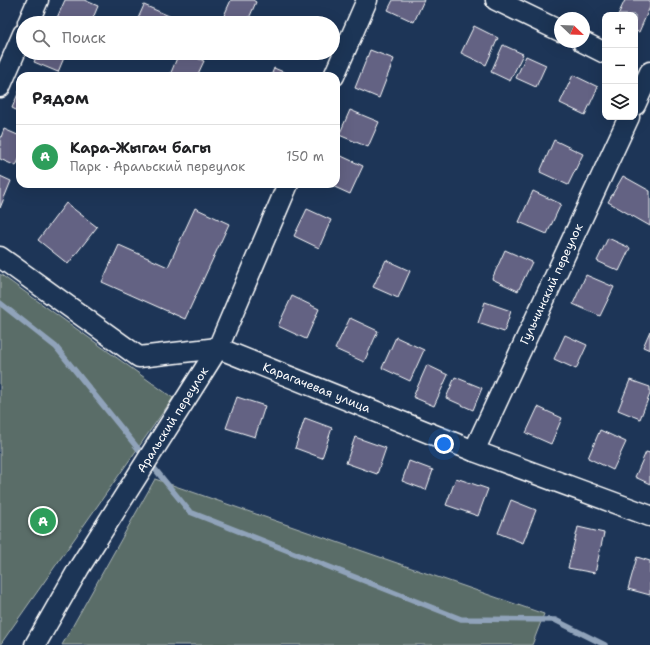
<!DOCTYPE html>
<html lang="ru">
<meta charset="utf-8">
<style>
body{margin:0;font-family:"Shantell Sans",sans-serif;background:#f6f6f6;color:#202124}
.controls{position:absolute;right:12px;top:12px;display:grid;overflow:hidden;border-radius:8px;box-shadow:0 4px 16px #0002}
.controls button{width:36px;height:36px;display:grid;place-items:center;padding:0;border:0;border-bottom:1px solid #e0e0e0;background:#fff;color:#202124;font:20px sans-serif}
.compass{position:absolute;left:554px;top:12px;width:36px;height:36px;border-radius:50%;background:#fff;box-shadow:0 4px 16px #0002;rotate:113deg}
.you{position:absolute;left:444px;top:444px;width:14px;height:14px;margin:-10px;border:3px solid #fff;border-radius:50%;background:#1a73e8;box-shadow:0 0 0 6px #1a73e833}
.badge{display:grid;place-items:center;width:26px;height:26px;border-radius:50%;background:#ea580c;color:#fff;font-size:13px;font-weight:700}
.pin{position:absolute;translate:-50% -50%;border:2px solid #fff;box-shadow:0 1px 4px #0006}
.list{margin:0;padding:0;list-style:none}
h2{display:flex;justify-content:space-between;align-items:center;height:52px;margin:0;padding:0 16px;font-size:17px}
h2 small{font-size:13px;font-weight:400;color:#757577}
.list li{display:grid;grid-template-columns:26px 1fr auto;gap:12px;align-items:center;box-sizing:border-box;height:64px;padding:0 16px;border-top:1px solid #e0e0e0}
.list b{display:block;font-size:15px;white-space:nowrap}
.list p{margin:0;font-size:13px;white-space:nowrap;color:#757577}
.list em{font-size:13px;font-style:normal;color:#757577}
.icon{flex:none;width:22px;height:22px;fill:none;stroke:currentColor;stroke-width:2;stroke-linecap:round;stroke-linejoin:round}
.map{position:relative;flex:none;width:650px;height:645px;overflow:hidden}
.search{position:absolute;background:#fff;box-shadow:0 4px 16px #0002;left:16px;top:16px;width:324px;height:44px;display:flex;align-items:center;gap:10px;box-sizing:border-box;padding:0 14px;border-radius:22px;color:#757577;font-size:15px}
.panel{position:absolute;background:#fff;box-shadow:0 4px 16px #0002;left:16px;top:72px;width:324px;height:116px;border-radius:12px}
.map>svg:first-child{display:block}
</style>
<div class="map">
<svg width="650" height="645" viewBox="0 0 650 645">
<rect width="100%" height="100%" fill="#1d3557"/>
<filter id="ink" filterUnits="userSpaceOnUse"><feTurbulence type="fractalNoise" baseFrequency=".025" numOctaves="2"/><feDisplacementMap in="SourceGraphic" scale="8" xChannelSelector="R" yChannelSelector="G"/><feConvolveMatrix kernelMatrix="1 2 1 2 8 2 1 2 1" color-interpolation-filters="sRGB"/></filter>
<g filter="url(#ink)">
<g fill="#5a6d68" stroke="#acb6b4">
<path d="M0,274L173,398L0,645Z"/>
<path d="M155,479L544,614L532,645H62Z"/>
</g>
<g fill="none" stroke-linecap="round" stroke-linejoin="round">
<g stroke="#90a3ba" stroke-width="5.5">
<path d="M0,303L56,347L144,456"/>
<path d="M150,463L190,512L461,619L555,620L605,645"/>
</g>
</g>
<g fill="#636283" stroke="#fff">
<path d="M65,0H84L98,6L91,23H63L56,20Z"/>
<path d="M231,0H253L256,2L247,23H229L222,20Z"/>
<path d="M393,0H424L414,22L388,10Z"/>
<path d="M625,0H650V7L639,32L635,31V15H618Z"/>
<path d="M144,5L185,23H136Z"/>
<path d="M474,26L498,38L486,65L461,53Z"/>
<path d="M503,45L523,54L510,81L491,72Z"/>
<path d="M370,50L394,59L379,98L355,88Z"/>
<path d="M38,53H66L58,72L34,62Z"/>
<path d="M179,53H184L204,61L197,76H173L170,75Z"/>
<path d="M526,56L546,65L536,87L516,78Z"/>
<path d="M274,68L293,76H271Z"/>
<path d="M573,75L598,87L585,115L560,103Z"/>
<path d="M20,89V112L12,108Z"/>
<path d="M350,110L379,122L368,147L339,135Z"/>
<path d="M4,129L20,136V157L16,166L0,159V140Z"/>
<path d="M554,140L583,154L568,185L540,172Z"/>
<path d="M337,154L363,166L350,194L328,184H336V157Z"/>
<path d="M0,176L11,181L0,208Z"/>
<path d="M623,176L650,191V226L608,202Z"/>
<path d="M533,191L561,204L547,234L519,222Z"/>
<path d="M66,203L97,227L68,264L38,240Z"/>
<path d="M195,208L229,224L185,319L102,282L119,245L168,267Z"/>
<path d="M307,209L331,220L319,248L294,236Z"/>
<path d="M608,238L630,248L619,271L597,261Z"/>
<path d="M505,250L532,262L518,291L492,279Z"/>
<path d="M386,260L410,271L398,298L373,287Z"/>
<path d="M586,275L614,287L600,316L573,304Z"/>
<path d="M292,296L319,309L306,339L278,326Z"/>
<path d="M485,302L511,311L504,332L478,323Z"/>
<path d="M350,318L378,331L364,362L335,349Z"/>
<path d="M650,331V350L643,347Z"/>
<path d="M565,335L587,345L576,369L554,359Z"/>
<path d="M396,337L424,350L410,381L382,368Z"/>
<path d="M427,365L448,375L434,406L413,397Z"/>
<path d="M455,377L482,388L473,410L446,398Z"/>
<path d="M630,380L650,387V394L640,419L618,410Z"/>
<path d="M237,397L265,406L255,437L226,428Z"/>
<path d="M538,407L562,418L551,444L526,433Z"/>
<path d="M305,418L332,428L322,458L295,448Z"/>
<path d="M600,430L626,442L613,470L588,458Z"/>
<path d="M355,437L386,448L377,474L346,463Z"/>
<path d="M646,452L650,453V484L635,477Z"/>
<path d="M409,461L433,470L426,490L402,481Z"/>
<path d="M456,478L488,489L478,516L446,505Z"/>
<path d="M511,500L536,510L523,543L498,533Z"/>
<path d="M578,527L604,533L595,573L568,568Z"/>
<path d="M637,557L650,561V595L628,589Z"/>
</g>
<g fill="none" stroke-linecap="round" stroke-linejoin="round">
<g stroke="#fff" stroke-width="23">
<g id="minor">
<path d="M496,0L560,31"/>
<path d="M28,23L38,0"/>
<path d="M583,42L605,53"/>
<path d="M334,76L367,0"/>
<path d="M0,87L23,34"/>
<path d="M635,105L650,72"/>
<path id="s1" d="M0,257L139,357L218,348L474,451L650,516"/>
<path id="s2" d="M474,451L629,117"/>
<path id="s3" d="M35,645L79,568L218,348L288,184"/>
</g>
</g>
<use href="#minor" stroke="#1d3557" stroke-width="20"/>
</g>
</g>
<g text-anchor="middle" stroke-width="3" stroke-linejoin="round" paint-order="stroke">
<g font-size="12" fill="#fff" stroke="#1d3557">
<text dy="4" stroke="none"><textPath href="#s2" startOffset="184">Гульчинский переулок</textPath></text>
<text dy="4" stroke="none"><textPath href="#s1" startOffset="357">Карагачевая улица</textPath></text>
<text dy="4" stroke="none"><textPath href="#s3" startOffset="264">Аральский переулок</textPath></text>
</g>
</g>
</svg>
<div class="controls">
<button>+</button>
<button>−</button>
<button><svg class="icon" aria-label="layers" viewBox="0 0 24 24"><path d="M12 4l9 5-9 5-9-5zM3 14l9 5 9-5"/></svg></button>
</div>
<svg class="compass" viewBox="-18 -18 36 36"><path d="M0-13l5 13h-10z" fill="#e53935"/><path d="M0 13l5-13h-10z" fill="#757577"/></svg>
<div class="you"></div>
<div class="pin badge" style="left:43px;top:521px;background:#2e9e5b">A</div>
<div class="search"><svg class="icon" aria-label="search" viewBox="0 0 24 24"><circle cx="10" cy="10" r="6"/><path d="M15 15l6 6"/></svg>Поиск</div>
<section class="panel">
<h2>Рядом<small></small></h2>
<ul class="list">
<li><span class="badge" style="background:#2e9e5b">A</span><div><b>Кара-Жыгач багы</b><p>Парк · Аральский переулок</p></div><em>150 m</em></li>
</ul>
</section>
</div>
